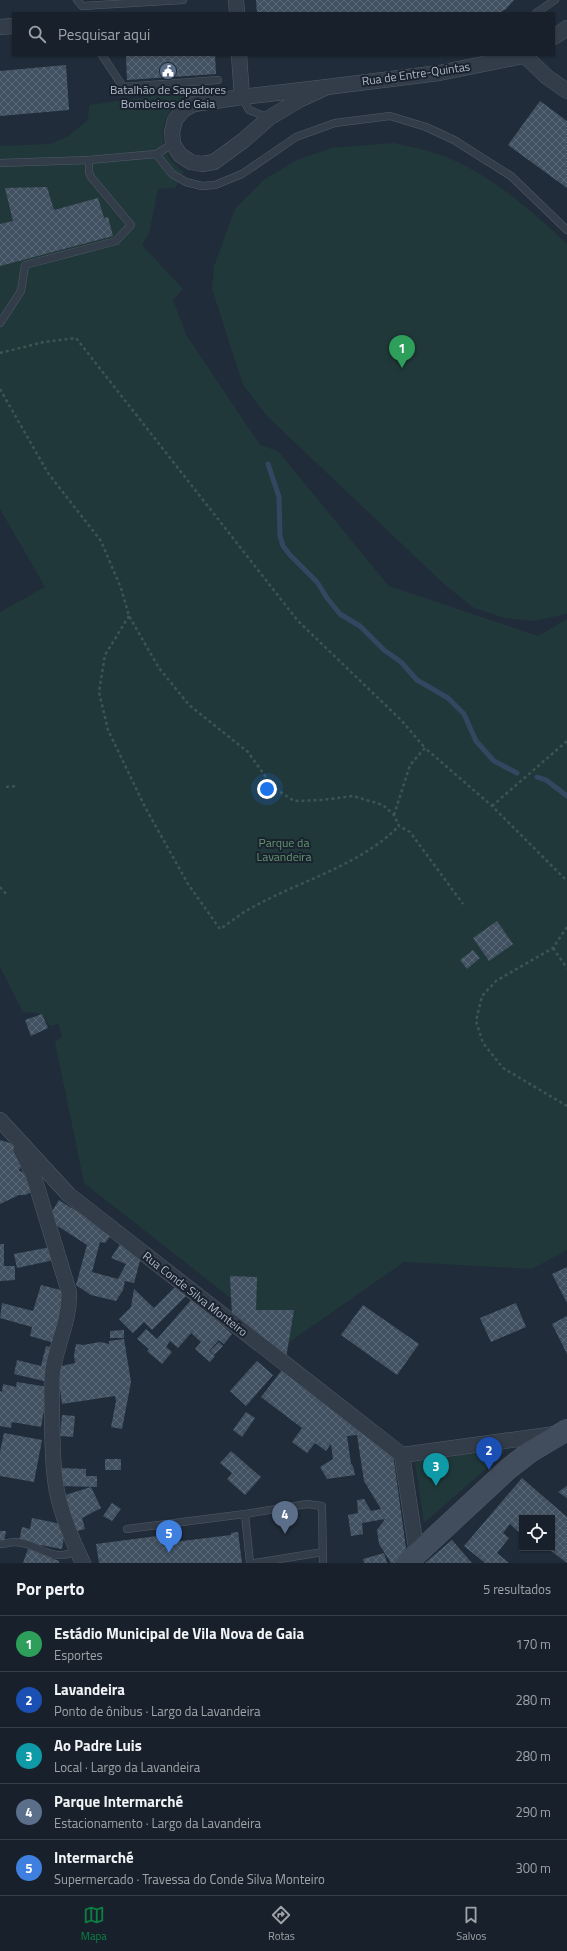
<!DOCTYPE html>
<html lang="pt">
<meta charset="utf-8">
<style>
body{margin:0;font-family:"Titillium Web",sans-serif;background:#252e37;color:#f1f3f6}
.controls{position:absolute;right:12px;bottom:12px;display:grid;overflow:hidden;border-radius:0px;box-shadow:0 1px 3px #0004}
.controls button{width:36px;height:36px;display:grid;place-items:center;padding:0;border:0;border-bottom:1px solid #363e47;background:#18212b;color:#f1f3f6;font:20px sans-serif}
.you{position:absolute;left:267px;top:789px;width:14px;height:14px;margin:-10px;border:3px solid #fff;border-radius:50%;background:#1a73e8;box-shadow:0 0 0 6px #1a73e833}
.badge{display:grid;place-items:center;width:26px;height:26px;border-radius:50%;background:#0b8043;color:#fff;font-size:13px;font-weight:700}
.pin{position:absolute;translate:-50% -33px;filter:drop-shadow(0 1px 2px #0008)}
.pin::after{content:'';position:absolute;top:21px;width:14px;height:12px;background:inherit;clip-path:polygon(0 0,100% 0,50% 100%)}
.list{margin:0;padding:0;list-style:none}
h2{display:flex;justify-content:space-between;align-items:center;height:52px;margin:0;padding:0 16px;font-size:17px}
h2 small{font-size:13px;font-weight:400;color:#9fa3a9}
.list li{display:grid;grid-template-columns:26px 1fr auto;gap:12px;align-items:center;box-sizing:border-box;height:56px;padding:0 16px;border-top:1px solid #363e47}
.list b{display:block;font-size:15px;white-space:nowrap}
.list p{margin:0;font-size:13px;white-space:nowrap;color:#9fa3a9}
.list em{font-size:13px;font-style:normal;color:#9fa3a9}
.icon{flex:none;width:22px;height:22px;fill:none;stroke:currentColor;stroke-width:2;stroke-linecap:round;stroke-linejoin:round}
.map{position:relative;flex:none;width:567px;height:1563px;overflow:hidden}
.search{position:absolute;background:#18212b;box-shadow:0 1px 3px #0004;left:12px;right:12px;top:12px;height:44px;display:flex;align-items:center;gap:10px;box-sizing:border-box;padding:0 14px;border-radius:0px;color:#9fa3a9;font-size:15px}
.sheet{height:332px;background:#18212b}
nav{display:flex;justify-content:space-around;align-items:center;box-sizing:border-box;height:56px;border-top:1px solid #363e47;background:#18212b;font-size:11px;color:#9fa3a9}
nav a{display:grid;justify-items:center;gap:2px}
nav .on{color:#0b8043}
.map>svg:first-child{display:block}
</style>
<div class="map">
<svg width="567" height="1563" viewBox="0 0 567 1563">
<defs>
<pattern id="building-cross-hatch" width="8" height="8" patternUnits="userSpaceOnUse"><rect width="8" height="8" fill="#425161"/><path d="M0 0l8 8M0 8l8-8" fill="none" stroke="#5b6876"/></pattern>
</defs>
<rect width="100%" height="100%" fill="#202c39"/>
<g fill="#21383a">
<path d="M182,92L185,96C156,115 155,154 184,172L175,188L158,189L149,234L142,245L183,289L173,300L187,336L260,445L278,451L389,586L538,636L567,619V1250L532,1269L404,1262L288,1343L84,1183L55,1042L62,1037L58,1024L52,1026L49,1025L42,1014L23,1012L0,967V612L45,587L0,509V146L50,144L67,137L88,120L89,105Z"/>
<path d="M393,143C408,146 423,149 438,154C487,171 530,209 567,244V614L534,621L505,618L474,608L445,585L267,416L243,385L212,289L214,266L235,209L265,179L297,160L331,148Z"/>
<path d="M504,1449V1453L424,1523L415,1462Z"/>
</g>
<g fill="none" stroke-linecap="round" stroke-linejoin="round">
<g stroke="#324861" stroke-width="5">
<path d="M268,464L279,497L280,536L283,546L290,555L317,582L327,598L340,614L360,626L384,650L401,662L417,680L448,698L464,714L476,741L494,761L517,773"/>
<path d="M537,777L546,780L567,796"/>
</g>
</g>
<g fill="url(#building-cross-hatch)">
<path d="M256,0H514L506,9L499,13H257Z"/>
<path d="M126,55H215L216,74L127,80Z"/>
<path d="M66,65L69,110L0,116V71Z"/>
<path d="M540,101L567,121V188L508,145Z"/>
<path d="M47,187L54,210L98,198L104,218L108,217L113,236L0,266V224L13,221L5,188Z"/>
<path d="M497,921L513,944L489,961L473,938Z"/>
<path d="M473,950L480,958L467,969L460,960Z"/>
<path d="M42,1014L48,1028L31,1036L25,1020Z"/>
<path d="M0,1140L13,1144L22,1164L19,1171L23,1172L32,1192L25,1195H19L0,1204Z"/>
<path d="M59,1200L112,1234L105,1243L100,1242L92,1272L118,1279L126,1264L111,1258L121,1243L141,1257L134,1283L125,1281L123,1290L116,1301L91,1295L76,1285L87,1245L47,1219Z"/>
<path d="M0,1244H4V1266H15V1280L0,1281Z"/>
<path d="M51,1247L54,1260L17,1268L14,1254Z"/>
<path d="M567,1267V1303L552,1274Z"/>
<path d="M230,1276L257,1277L256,1310H294L286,1358L232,1315Z"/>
<path d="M41,1285L68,1292L54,1343L30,1336L32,1327L0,1318L2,1303L33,1311Z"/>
<path d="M176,1286L186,1296L152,1330L144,1322L133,1333L119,1319L131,1307L134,1289L154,1308Z"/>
<path d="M192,1299L232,1334L224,1344L219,1340L209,1351L215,1356L210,1362L195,1349L201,1342L191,1333L178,1348L170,1341L166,1347L172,1352L162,1364L147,1351L149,1349L137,1339L146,1329L157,1339Z"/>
<path d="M516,1303L526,1327L491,1342L480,1318Z"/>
<path d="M363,1305L419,1344L397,1375L341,1335Z"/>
<path d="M567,1316V1354L552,1324Z"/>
<path d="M124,1330V1338H110V1331Z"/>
<path d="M124,1339L131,1382L122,1429L111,1427L116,1401L115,1396L62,1404L57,1367L75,1363L74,1355L76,1344L83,1345L100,1342L109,1344V1341Z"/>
<path d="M219,1342L223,1346L214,1355L210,1351Z"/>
<path d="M46,1346L56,1348L48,1382L14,1374L17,1360L41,1366Z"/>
<path d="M257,1361L273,1375L246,1406L230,1391Z"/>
<path d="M282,1370L393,1454L406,1548L395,1563H391L379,1544L377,1530L385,1519L362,1523L363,1534L351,1536L348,1515L358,1513L357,1500L364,1499L371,1511L381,1509L364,1481L357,1435L347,1436L351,1464L353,1466L355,1475L327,1479L320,1467L333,1459L331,1444L326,1451L315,1443L307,1453L292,1442L302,1428L261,1397Z"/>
<path d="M17,1382L48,1387L41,1427L12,1422L11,1428L0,1426V1391L2,1392L3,1384L16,1387Z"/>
<path d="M246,1412L255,1418L242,1437L233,1430Z"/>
<path d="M62,1415L75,1416L73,1437L60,1436Z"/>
<path d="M4,1433L42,1440L34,1482L0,1476V1452Z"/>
<path d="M231,1451L261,1477L245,1495L227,1479L232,1473L220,1463Z"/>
<rect x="105" y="1459" width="16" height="11"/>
<path d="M61,1468L86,1469V1476H97V1487L60,1486Z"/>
<path d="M522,1478L567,1517V1563L547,1548H552V1518H522V1535L510,1524L503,1533L509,1538L497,1553L509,1563H485L464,1546Z"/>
<path d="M567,1486V1498L558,1492Z"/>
<path d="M91,1487L101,1508L82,1518L85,1529L73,1532L62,1496Z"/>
<path d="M112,1503L121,1509L112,1521L103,1516Z"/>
<path d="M32,1518L66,1525L62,1549L19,1541L22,1527L30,1529Z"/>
<path d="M0,1531H6L4,1543L0,1542Z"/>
<path d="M238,1532L242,1563H99L96,1544L173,1534L174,1542L231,1535V1533Z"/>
<path d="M452,1540L472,1563H425Z"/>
<path d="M28,1549L59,1561V1563H23Z"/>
<path d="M384,1553L387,1563H364L363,1559Z"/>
</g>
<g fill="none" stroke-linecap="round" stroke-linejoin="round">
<g stroke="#515b67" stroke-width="8">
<g id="lane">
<path d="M77,0L82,6L183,0"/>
<path d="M536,13L555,0"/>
<path d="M102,55L123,87L218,80"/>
<path d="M242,97L249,110L269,118"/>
<path d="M156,154L172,174L186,182L202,186L215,185L242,174L296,137L335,123L390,116L426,127L454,140L511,176L567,230"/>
<path d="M0,163L89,160L156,154L173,144"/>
<path d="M0,323L21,291L25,265L116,241L131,225L91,177L89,172V160"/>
<path d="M245,1514L250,1563"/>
<path d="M127,1529L245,1514L307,1504L322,1506L323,1563"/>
<path d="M0,1544C5,1544 11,1542 16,1542C41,1544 49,1563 77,1551"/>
<path d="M255,1563L323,1552"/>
</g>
</g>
<g stroke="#515b67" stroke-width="16">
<g id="street">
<path d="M236,0L237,13"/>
<path d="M0,27L13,26"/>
<path d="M554,37L567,28"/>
<path d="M239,55L242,97"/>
<path d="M526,57L547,77L567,91"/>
<path d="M327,87L299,100L269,118L244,140L214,162L202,164L191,162L180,155L173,144L172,132L175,120L183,110L194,104L242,97L327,87L439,73L528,55"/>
<path d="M0,1120L69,1195L402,1455"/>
<path d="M21,1150L33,1174L69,1292C70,1320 57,1343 53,1369C51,1382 52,1393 52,1406C52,1430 52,1455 55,1479C58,1507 71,1538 83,1563"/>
<path d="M402,1455L555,1434"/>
<path d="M402,1455L417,1554"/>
</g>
</g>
<g stroke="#515b67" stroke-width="22">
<path id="secondary" d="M407,1563L508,1469L530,1452L567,1430"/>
</g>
<g stroke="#3c5454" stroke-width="2.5" stroke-dasharray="3 3" stroke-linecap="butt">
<path d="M0,353L44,342L76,338L298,621L401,720L425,748"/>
<path d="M0,389L48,473L101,541L121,588L129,616L159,668L189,705L248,752L273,787L294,801L322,800L353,796L383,805L394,815L399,826L410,832L463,904"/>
<path d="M129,616L105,655L99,692L108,730L145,807L188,884L220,929C231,922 241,913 253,907C302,880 359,866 399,826"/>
<path d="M6,787L17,786"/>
<path d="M492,806L567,741"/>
<path d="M394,815L410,765L425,748L492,806L567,881"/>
<path d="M0,887L7,895"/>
<path d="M567,927L553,948L496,981L482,996L476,1021L483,1043L503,1068L567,1106"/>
<path d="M553,948L567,968"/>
</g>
<use href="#lane" stroke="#333d49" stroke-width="7"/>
<use href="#street" stroke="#333d49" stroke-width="15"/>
<use href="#secondary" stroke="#414d5c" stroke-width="21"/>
</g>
<defs>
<g id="civic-disc" transform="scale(0.9)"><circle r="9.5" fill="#5c6f8a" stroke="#19222e"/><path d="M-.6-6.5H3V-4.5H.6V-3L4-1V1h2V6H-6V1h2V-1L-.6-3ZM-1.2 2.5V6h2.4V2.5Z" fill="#fff"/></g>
</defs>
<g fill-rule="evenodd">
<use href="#civic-disc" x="168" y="71"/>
</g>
<g text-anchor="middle" stroke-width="4" stroke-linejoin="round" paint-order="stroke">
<g font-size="12" fill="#aeb8c6" stroke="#19222e">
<text transform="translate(416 74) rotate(-8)" y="4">Rua de Entre-Quintas</text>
<text transform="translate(195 1294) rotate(38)" y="4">Rua Conde Silva Monteiro</text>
</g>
<g font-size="12" fill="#aeb8c6" stroke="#19222e">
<text x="168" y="94">Batalhão de Sapadores<tspan x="168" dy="14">Bombeiros de Gaia</tspan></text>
</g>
<g font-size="12" fill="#64976d" stroke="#19222e">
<text x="284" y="847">Parque da<tspan x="284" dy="14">Lavandeira</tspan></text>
</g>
</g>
</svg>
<div class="controls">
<button><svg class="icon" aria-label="locate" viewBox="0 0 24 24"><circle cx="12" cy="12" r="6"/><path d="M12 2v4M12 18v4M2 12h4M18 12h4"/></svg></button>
</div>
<div class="you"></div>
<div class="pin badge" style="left:402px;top:368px;background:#2e9e5b">1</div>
<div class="pin badge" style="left:489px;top:1470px;background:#1a4fb4">2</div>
<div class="pin badge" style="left:436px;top:1486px;background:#0f9aa8">3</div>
<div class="pin badge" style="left:285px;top:1534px;background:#5c6f8a">4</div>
<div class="pin badge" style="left:169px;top:1553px;background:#3f7fe0">5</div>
<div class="search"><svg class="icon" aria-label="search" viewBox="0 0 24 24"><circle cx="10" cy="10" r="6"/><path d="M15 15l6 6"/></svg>Pesquisar aqui</div>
</div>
<section class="sheet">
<h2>Por perto<small>5 resultados</small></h2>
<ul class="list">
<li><span class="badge" style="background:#2e9e5b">1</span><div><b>Estádio Municipal de Vila Nova de Gaia</b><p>Esportes</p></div><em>170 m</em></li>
<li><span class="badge" style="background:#1a4fb4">2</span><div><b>Lavandeira</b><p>Ponto de ônibus · Largo da Lavandeira</p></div><em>280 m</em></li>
<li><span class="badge" style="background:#0f9aa8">3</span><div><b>Ao Padre Luis</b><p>Local · Largo da Lavandeira</p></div><em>280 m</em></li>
<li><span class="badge" style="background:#5c6f8a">4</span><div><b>Parque Intermarché</b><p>Estacionamento · Largo da Lavandeira</p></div><em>290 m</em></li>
<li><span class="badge" style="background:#3f7fe0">5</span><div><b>Intermarché</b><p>Supermercado · Travessa do Conde Silva Monteiro</p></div><em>300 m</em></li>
</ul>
</section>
<nav>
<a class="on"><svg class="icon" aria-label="map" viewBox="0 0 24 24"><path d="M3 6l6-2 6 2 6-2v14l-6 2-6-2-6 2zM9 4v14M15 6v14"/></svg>Mapa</a>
<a><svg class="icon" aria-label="directions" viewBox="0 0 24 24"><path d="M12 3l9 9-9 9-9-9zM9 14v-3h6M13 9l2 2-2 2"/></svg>Rotas</a>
<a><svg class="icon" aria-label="saved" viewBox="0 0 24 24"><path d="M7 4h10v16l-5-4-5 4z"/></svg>Salvos</a>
</nav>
